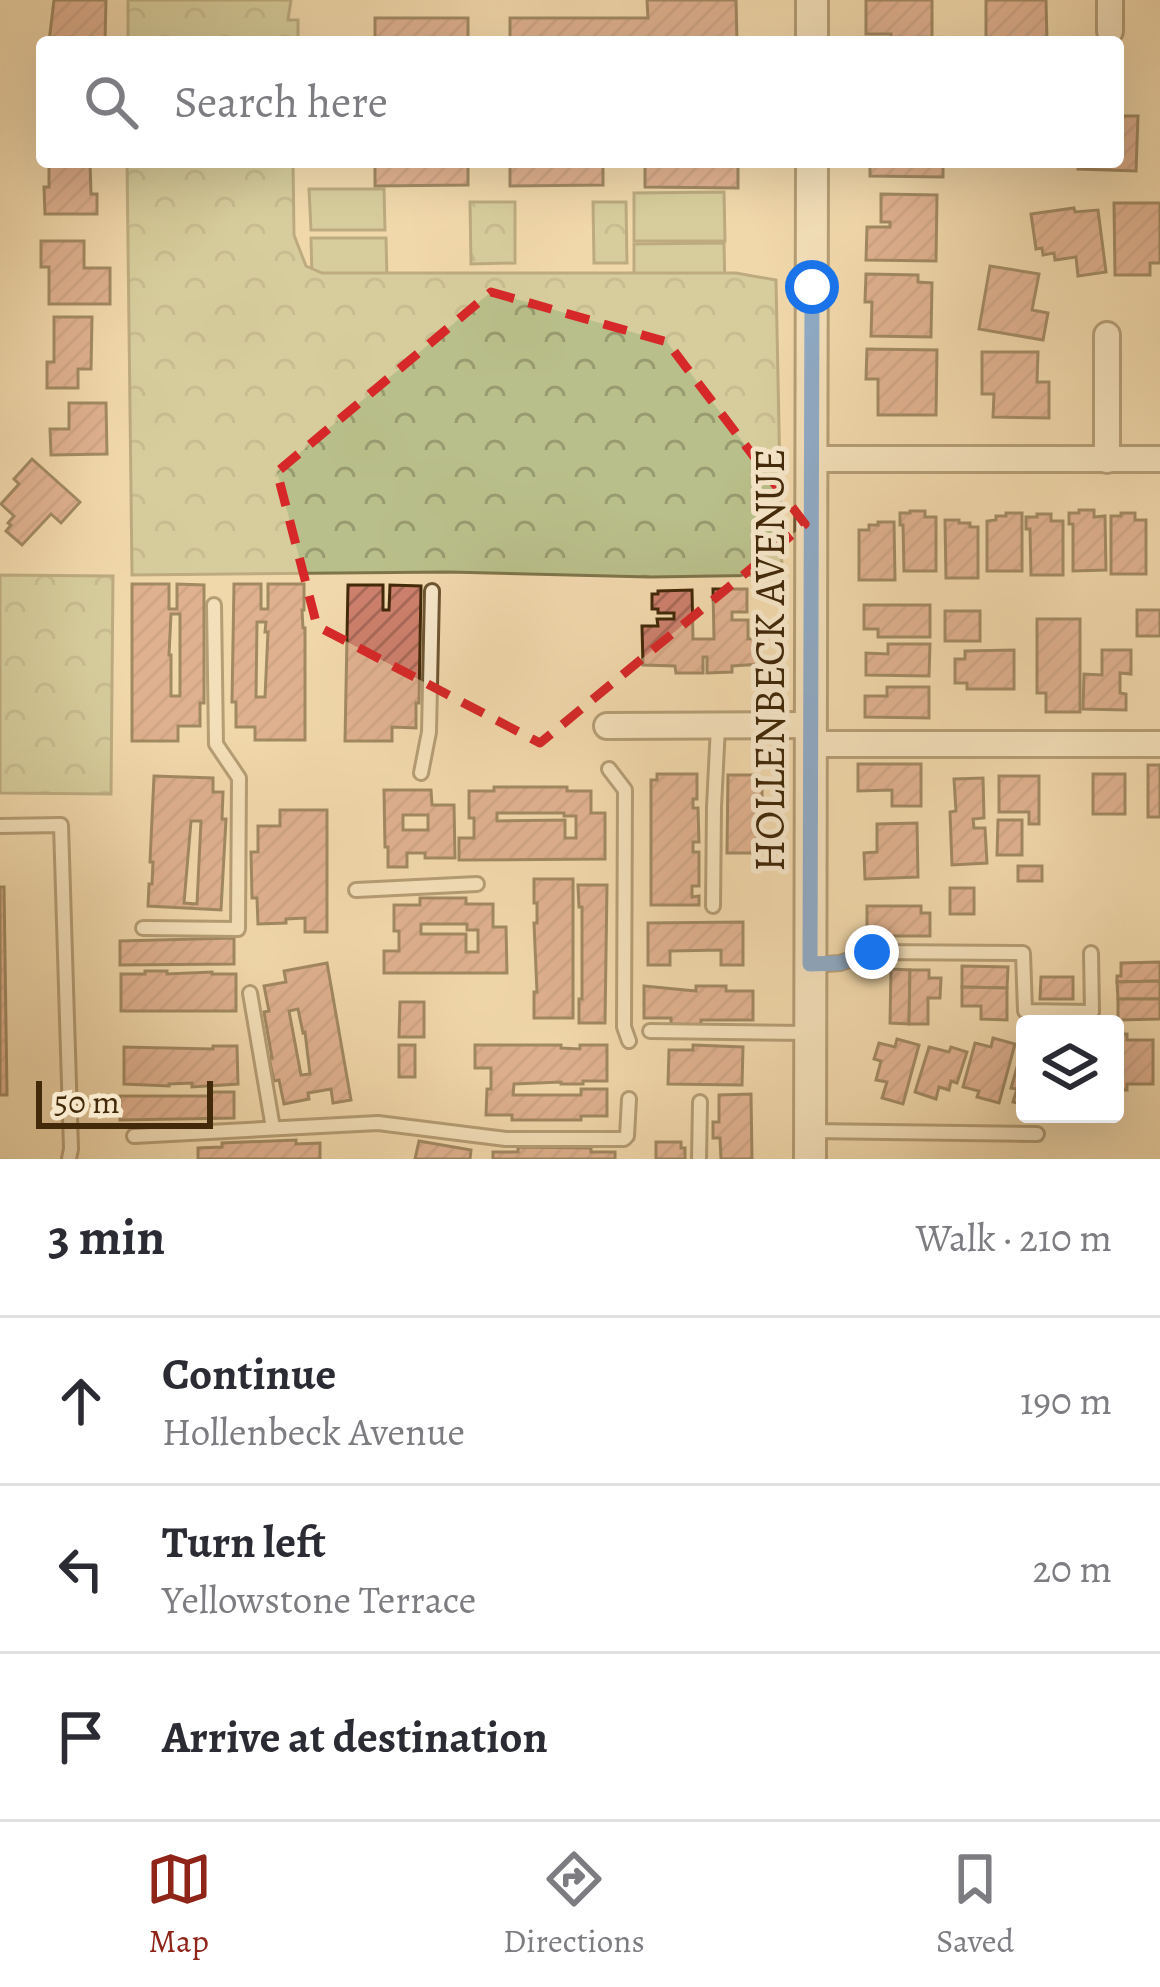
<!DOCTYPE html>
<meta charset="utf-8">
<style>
body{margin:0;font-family:Alegreya,serif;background:#f7f7f7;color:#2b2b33}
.controls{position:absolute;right:36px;bottom:36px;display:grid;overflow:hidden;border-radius:12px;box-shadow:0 12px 48px #0002}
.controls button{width:108px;height:108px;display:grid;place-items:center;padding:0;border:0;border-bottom:3px solid #e1e1e2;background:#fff;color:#2b2b33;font:60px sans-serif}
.scale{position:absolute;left:36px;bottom:30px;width:177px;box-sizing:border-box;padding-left:12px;border:6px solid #422909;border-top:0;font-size:33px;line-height:42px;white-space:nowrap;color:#422909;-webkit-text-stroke:9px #f6e6c9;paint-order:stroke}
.stop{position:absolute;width:36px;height:36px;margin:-27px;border:9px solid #1a73e8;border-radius:50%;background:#fff}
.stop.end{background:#1a73e8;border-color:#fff;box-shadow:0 3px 12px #0008}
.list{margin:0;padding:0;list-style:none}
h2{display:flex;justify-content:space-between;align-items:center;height:156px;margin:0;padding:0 48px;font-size:51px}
h2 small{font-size:39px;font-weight:400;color:#7c7c81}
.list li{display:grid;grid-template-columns:78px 1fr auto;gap:36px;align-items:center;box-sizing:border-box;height:168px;padding:0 48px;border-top:3px solid #e1e1e2}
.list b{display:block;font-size:45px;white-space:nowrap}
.list p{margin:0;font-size:39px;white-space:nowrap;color:#7c7c81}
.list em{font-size:39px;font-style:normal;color:#7c7c81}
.icon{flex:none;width:66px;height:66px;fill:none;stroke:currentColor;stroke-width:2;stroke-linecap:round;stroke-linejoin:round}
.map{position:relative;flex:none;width:1160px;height:1159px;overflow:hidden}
.search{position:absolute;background:#fff;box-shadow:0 12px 48px #0002;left:36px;right:36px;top:36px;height:132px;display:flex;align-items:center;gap:30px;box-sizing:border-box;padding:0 42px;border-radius:12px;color:#7c7c81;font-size:45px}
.sheet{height:660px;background:#fff}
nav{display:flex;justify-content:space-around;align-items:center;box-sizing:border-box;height:168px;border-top:3px solid #e1e1e2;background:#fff;font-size:33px;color:#7c7c81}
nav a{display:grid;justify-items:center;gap:6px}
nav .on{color:#8f2418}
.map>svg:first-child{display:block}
</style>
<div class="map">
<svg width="1160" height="1159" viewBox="0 0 1160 1159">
<defs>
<pattern id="park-crowns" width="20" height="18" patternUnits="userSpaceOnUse" patternTransform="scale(3)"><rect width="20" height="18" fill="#b9bf8a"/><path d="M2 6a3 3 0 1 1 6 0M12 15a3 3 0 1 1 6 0" fill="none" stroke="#989b6f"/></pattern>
<pattern id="building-hatch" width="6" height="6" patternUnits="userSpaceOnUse" patternTransform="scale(3)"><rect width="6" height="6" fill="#cd806d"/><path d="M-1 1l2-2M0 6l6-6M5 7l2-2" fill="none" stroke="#a86958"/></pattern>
</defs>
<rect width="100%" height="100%" fill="#f1d8ac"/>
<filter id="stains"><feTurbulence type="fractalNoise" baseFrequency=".00167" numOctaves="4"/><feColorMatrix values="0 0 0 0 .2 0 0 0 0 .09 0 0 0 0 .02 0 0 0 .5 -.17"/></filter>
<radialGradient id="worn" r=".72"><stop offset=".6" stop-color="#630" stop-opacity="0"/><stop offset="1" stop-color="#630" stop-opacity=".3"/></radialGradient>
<g fill="#b9bf8a" stroke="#7e744a" stroke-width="3">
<path d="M309,189H384L385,230H311Z"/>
<path d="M724,192L725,241H634V193Z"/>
<path d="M311,238H386L387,279H312Z"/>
<path d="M724,243L725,292H634V244Z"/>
</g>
<g fill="url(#park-crowns)" stroke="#7e744a" stroke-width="3">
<path d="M128,0H291L288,20H298V42H128Z"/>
<path d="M127,162H293L294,235L306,266L322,273H736L776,280L782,575L650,577L449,572L132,575Z"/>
<path d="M470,202H515V263L471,264Z"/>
<path d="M593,202H626L627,263H594Z"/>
<path d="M0,575L113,576L111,794L0,793Z"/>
</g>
<g fill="url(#building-hatch)" stroke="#422909" stroke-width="3" fill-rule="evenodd">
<path d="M54,0H106L105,42H49Z"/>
<path d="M647,0H736L737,42H510V18H648Z"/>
<path d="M866,0H932V37L891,38V34H866Z"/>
<path d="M986,0H1046L1047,42H992V38H986Z"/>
<rect x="375" y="18" width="93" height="24"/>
<path d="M1118,116H1138L1136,171L1078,169L1079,162H1118Z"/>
<path d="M49,162H90L91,194H97V214H45L44,187H49Z"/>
<path d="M375,162H468V185L375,186Z"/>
<path d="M510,162H603V185L510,186Z"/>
<path d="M645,162H738V188L645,187Z"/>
<path d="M870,162H943V177L870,176Z"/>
<path d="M881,194L937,195L936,261L866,260L867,227H890V222H881Z"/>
<path d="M1114,203H1160V263H1150V275H1115Z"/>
<path d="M1074,208L1075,212L1098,210L1106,272L1078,276L1076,257L1055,260L1054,253L1043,255L1042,248L1036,249L1031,214Z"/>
<path d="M41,241H84V268H110V304H49V267H41Z"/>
<path d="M990,266L1039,274L1032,310L1048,313L1043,340L979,329Z"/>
<path d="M866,274L918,275V282L932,283L931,337L871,336L872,302H865Z"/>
<path d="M54,317H92L91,369H78V388H47V362H54Z"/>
<path d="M867,349L937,350L936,415H878V379H866Z"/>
<path d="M982,352H1038L1037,382H1049V418L993,417L994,394H982Z"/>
<path d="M69,403H106L107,454L51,455L50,429H69Z"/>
<path d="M32,459L80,502L61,523L51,514L22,545L6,531L11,525L8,523L14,516L1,504L19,484L14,479Z"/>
<path d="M1079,510H1094V517L1105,516L1106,570L1073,571V524H1069V513H1079Z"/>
<path d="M910,511H925V517H936V571H904L903,525H900V513H910Z"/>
<path d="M1006,513H1022V571H987V521L996,520V516H1006Z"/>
<path d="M1121,513H1135V520H1146V574H1111V516H1121Z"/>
<path d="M1037,514H1051V521H1063V575H1031L1030,529H1026V517H1037Z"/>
<path d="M945,520H959V523H970V527H978V578H946Z"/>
<path d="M878,522H894L895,580H859V530H869V525H878Z"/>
<path d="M132,584H169V609H177V584L204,585V703H200V726H178V741H132ZM171,614H180V696H171V655H169Z"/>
<path d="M234,584H261V609H268V584H304V610H302L303,628H305V740H255V727H236V702H232ZM257,622H266L265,632H268L265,697H256Z"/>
<path d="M348,585H383V610H389L390,585L421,586L419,703H416V728L392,727V741H345Z"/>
<path d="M713,589H747V612H732V620H748V639L762,638V664L732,666V672L707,673V657H703V673H676L675,666L643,665L642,626H658L657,619H674V613H658V609H652V594H658V591L692,590L693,639H714Z"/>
<path d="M864,605H930V637H878V629H864Z"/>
<rect x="1137" y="610" width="23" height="26"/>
<rect x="945" y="611" width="35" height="30"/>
<path d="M1037,619H1080V712H1046V693H1037Z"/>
<path d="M888,644H930L929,676L866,675V653L888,654Z"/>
<path d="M1014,650V689H967V683H955V659H965V651Z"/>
<path d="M1102,650H1131V674L1120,673V693L1126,694V710L1083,709L1084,674L1102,675Z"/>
<path d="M887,687H929V718L865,717V696H887Z"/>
<path d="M858,764H921V806H892V790L858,791Z"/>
<rect x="1148" y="765" width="12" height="52"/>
<path d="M657,774H697V799H693V808H698L699,842H693V852H699V886H692V897L699,896V905H651V780H657Z"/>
<rect x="1093" y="774" width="32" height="40"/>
<path d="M728,775H755V784L762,790V839H756V853H727Z"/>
<path d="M154,776L213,778V792H223L222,819H226L221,910L148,906L149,884H152L153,862H150ZM191,821H201L197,904L184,903Z"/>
<path d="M999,776H1039V824H1029V812H999Z"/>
<path d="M983,778L984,818L973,819L974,828H985L987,863L952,865L950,812L956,811L954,779Z"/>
<path d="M494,787H567V791H591V813H605V859L459,860V838H474V818H469V791H494ZM497,813H564V816H576V838H565V820L497,821Z"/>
<path d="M384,790H431L432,805H454L455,858H425V853H407V867H388V847H385ZM403,815H428V830H403Z"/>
<path d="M280,810H327V932H305V918L286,919V923L258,924L257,898H252L251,852H258V826H280Z"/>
<path d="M998,820H1022V855H997Z"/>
<path d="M917,823L918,877L865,879L864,853L877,852V824Z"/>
<rect x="1018" y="866" width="24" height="15"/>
<path d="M534,879H573V1018H534V992H537L534,923H537V903H534Z"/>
<path d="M578,885H607L605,1023H579V999H582V907H579Z"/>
<path d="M0,887H4L7,1095H0Z"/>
<rect x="950" y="888" width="24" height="26"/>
<path d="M420,898H466V904H493V927H506L507,973H384V951H399V931H394V905H420ZM421,924H467V930H478V952H466V934H421Z"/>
<path d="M867,906H921V913H930V936H867Z"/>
<path d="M743,922V965H721V950L670,951V965H648V923Z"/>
<path d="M234,938V964L120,965V941Z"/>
<path d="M1160,962V981L1117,982V976H1121V963Z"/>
<path d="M327,963L351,1100L333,1103L331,1089L308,1093L309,1099L284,1104L279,1080L274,1081L269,1058H272L264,1012L269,1011L264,986L286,982L284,971ZM298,1009L303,1033L305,1032L310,1074L301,1075L289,1011Z"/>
<path d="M962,966L1008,967L1007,988L962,987Z"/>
<path d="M891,969L910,970L909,1024L890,1023Z"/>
<path d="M910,970H929V978H941L940,998H928V1024H909Z"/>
<path d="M145,971H167V974L212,972V974H236V1011H121V974H145Z"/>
<path d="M1041,977H1073V999H1040Z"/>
<path d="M1160,981V999H1118L1117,982Z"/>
<path d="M644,986L696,991V986H726V991H753V1020H701V1025L671,1024V1018H644Z"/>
<path d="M962,987L1007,988V1020L981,1019V1006H962Z"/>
<path d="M1118,999H1160V1019L1118,1020Z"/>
<path d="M400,1002H424V1037H399Z"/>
<path d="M1115,1034H1127V1040H1153V1084H1127V1090H1115Z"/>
<path d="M993,1038L1015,1044L999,1103L977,1097L979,1091L963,1087L975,1043L991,1047Z"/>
<path d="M897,1039L919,1045L903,1104L882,1098L887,1082L876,1080L881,1061L874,1059L879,1043L895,1047Z"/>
<path d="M1025,1040V1105L1013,1102L1017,1089L1011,1088Z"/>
<rect x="399" y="1045" width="16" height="32"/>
<path d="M475,1045H561V1048L580,1049V1045H607V1081H583V1084H561V1082L514,1084L513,1095H581V1089H607V1116H581V1120H512V1115H486L487,1089H491V1068H475Z"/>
<path d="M693,1045L743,1047L742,1085L668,1084L669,1050H693Z"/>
<path d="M213,1046H237L238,1084L192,1087V1083L169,1084V1086L124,1084V1047L213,1049Z"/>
<path d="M929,1047L949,1052L951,1047L967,1052L957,1083L951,1081L949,1090L939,1087L936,1099L915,1092Z"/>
<path d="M210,1092H234V1118L120,1120V1096H210Z"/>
<path d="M751,1094L752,1159H721L720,1138H713V1122H719V1095Z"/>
<path d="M296,1140V1144L320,1143V1159H198V1148L222,1147V1143Z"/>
<path d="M419,1141L471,1150L470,1159H415Z"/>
<path d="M656,1142H681V1148H685V1159H656Z"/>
<path d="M518,1147L591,1148V1152H615V1159H493V1152H518Z"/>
</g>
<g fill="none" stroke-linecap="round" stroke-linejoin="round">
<g stroke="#6e5532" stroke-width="18">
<g id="service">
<path d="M609,769L625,790L624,1027L629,1041"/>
<path d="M421,773L429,732L432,591"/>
<path d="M0,826L61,825L71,1149L69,1159"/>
<path d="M356,890L477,884"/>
<path d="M713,906L714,807L718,726"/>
<path d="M143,928L238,929L239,778L216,744L214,605"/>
<path d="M811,965L840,963L872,952L1023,953L1025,1011L1092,1012L1091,953"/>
<path d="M250,993L273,1128"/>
<path d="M650,1031L808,1033"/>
<path d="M811,1131L1037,1134"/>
<path d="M134,1136L378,1123L506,1139H624L627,1136L629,1099"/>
<path d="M699,1159L700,1102"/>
</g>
</g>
<g stroke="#6e5532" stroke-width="30">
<g id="minor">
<path d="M1110,31V0"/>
<path d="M1107,335V460"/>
<path d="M812,459H1160"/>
<path d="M607,726L810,725"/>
<path d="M810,744H1160"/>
</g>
</g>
<g stroke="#6e5532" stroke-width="36">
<g id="tertiary">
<path d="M812,42V0"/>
<path d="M810,1159L812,162"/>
</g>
</g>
<use href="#service" stroke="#f6e6c9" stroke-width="12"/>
<use href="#minor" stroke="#f6e6c9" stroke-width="24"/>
<use href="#tertiary" stroke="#f6e6c9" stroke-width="30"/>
</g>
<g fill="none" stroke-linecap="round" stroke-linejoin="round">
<path stroke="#1a73e8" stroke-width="15" d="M812,287L810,964L840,963L872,952"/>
</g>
<path d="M0 0H1160V1159H0ZM491,292L667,342L805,524L540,743L317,626L277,472Z" fill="#f1d8ac" fill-opacity=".55" fill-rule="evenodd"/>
<path fill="none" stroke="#d62828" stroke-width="9" stroke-dasharray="24 15" stroke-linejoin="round" d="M491,292L667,342L805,524L540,743L317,626L277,472Z"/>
<g text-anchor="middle" stroke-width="10" stroke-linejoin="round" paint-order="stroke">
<g font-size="42" fill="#422909" stroke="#f6e6c9">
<text transform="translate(769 660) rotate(-90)" y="15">HOLLENBECK AVENUE</text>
</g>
</g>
<rect width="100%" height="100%" filter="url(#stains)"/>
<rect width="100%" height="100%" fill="url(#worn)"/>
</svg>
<div class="controls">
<button><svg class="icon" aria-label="layers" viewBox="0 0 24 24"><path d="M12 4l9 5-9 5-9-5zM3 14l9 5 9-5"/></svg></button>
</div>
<div class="scale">50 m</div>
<div class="stop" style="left:812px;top:287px"></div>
<div class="stop end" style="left:872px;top:952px"></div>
<div class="search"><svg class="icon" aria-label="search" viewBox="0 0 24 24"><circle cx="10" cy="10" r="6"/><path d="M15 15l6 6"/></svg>Search here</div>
</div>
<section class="sheet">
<h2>3 min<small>Walk · 210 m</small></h2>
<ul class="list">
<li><svg class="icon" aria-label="ahead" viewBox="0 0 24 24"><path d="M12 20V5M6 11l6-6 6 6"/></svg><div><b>Continue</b><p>Hollenbeck Avenue</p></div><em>190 m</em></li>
<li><svg class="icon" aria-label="left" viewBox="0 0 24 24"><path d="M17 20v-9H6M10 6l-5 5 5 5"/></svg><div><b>Turn left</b><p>Yellowstone Terrace</p></div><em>20 m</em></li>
<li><svg class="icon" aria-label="arrive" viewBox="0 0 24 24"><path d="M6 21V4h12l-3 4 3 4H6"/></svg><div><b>Arrive at destination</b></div></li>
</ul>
</section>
<nav>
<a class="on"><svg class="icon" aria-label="map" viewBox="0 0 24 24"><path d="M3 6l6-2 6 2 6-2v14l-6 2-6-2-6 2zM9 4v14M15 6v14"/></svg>Map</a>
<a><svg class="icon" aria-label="directions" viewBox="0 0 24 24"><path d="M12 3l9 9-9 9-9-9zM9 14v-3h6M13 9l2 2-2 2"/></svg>Directions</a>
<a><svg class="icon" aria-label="saved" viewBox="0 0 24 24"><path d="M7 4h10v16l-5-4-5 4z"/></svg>Saved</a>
</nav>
